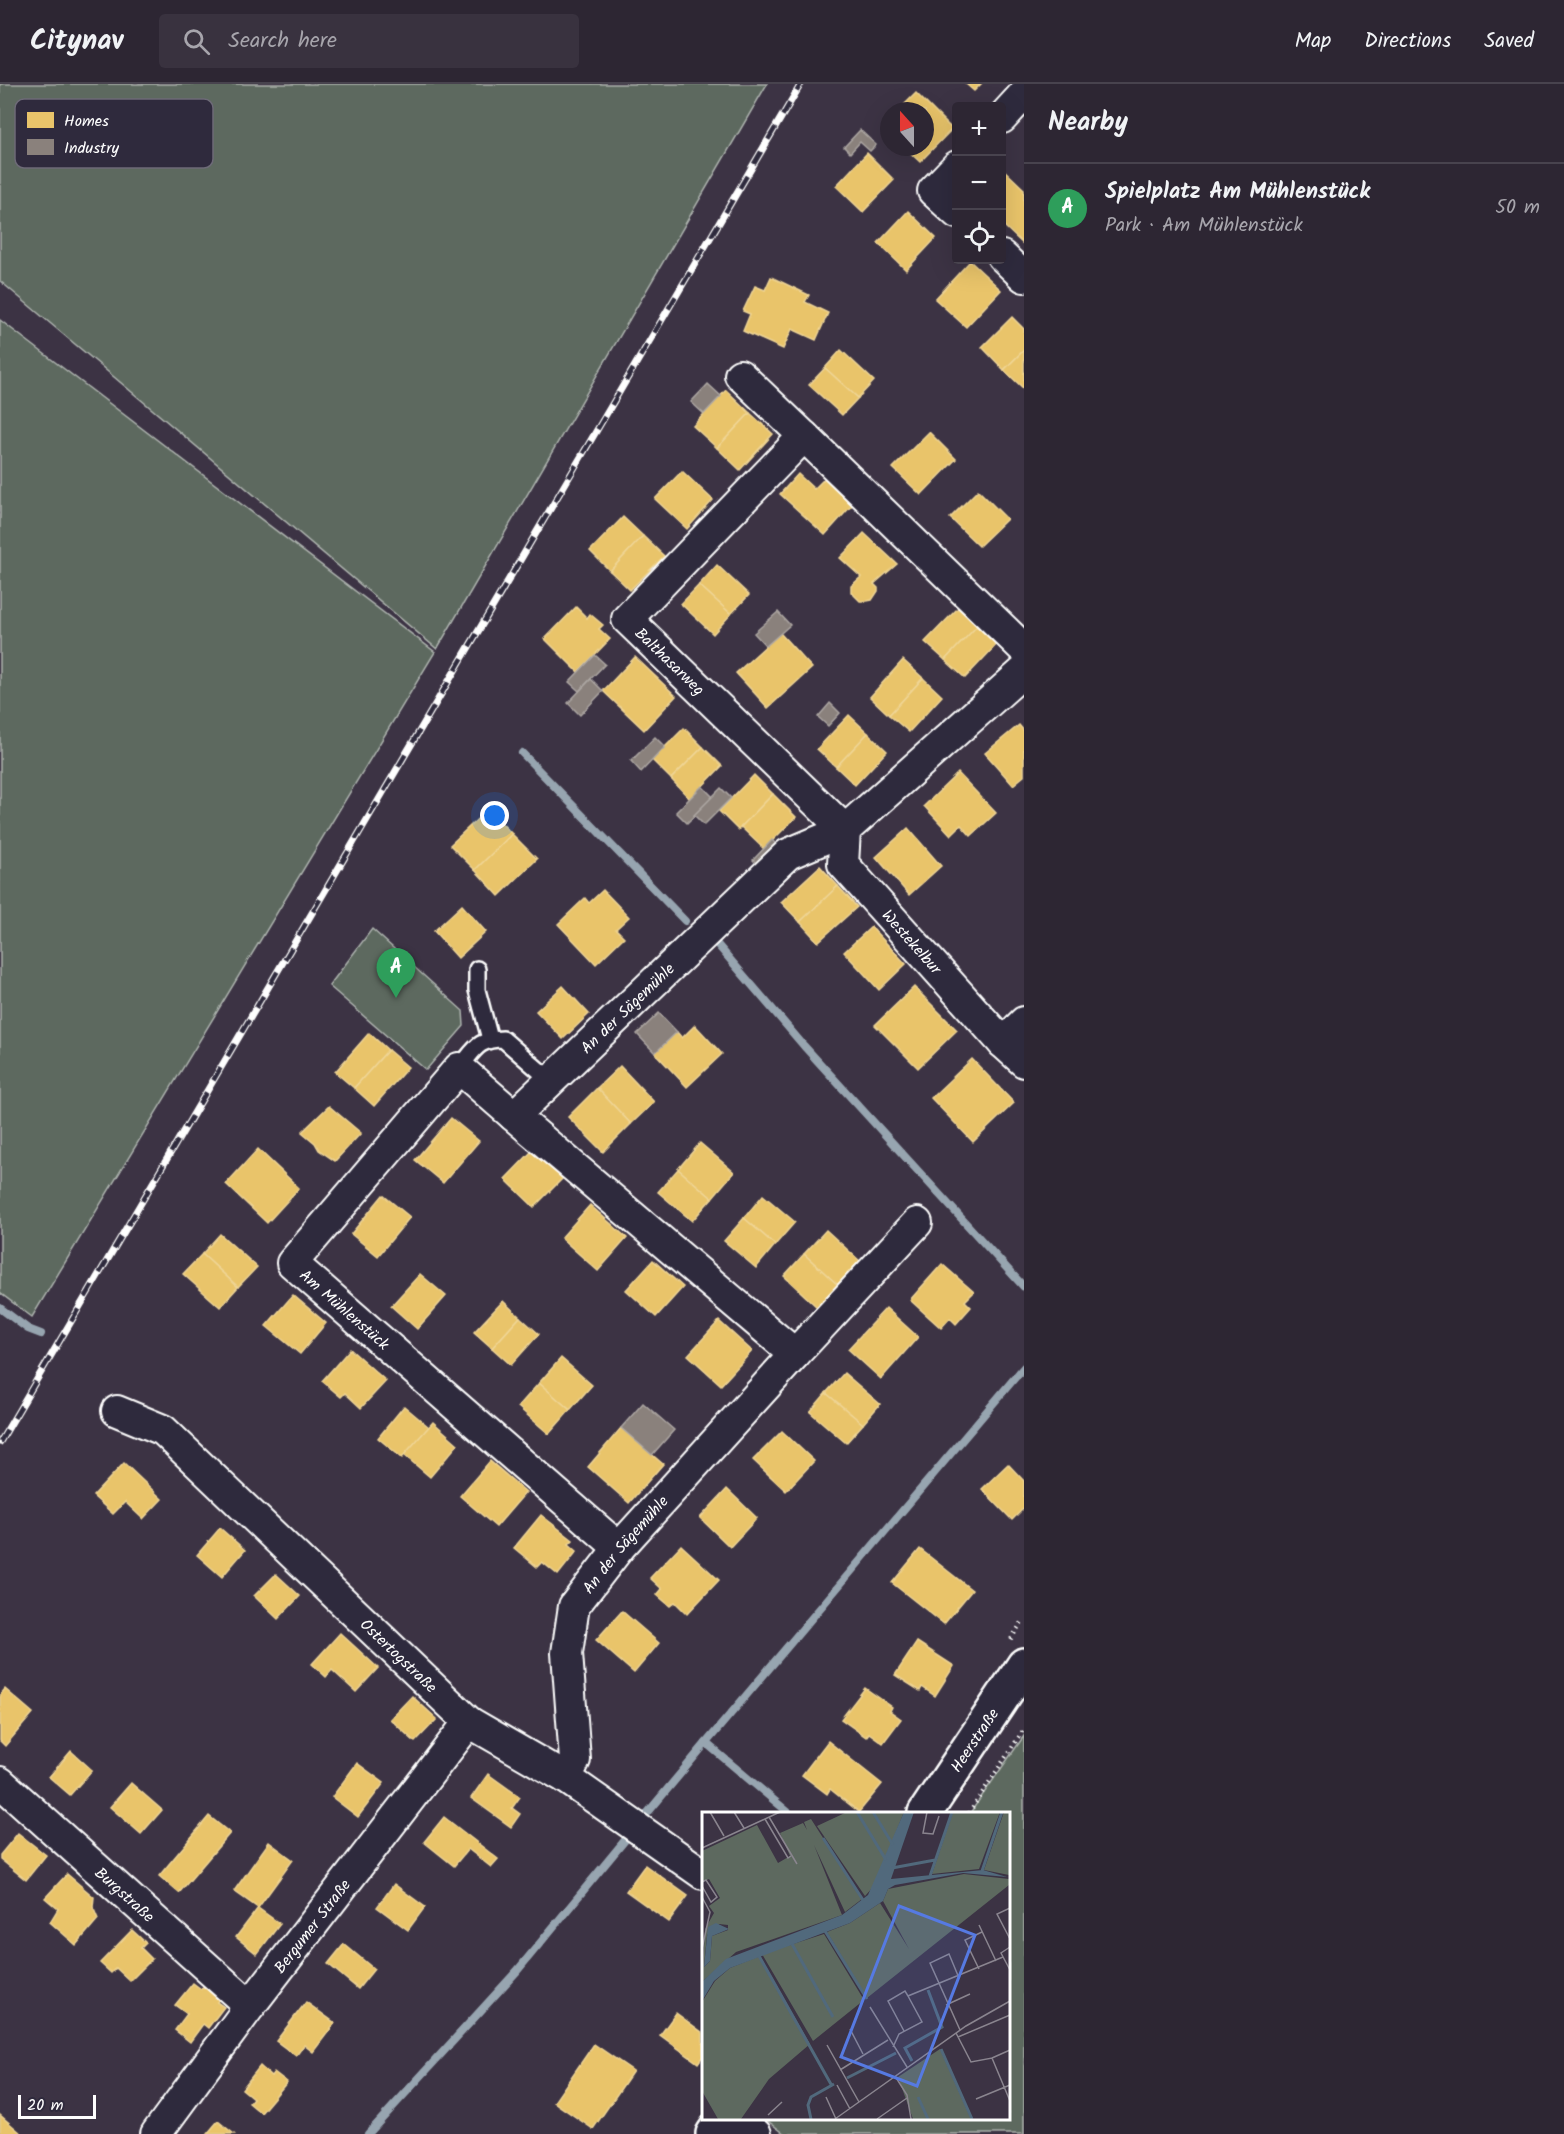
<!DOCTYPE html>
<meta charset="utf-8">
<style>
body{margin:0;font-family:Kalam,sans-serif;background:#39323f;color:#f1f3f6}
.controls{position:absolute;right:18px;top:18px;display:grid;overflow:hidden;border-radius:6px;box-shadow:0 6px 24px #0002}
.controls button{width:54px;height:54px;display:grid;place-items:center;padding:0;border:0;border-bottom:2px solid #48434e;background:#2d2633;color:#f1f3f6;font:30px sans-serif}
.compass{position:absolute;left:880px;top:18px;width:54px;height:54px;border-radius:50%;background:#2d2633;box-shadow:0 6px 24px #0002;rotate:339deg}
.scale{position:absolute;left:18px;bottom:15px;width:78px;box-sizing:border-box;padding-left:6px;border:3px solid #fff;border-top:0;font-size:16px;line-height:21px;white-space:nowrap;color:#fff;-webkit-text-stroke:4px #2f2a3d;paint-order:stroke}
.you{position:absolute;left:495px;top:732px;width:21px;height:21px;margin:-15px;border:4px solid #fff;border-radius:50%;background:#1a73e8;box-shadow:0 0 0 9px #1a73e833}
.badge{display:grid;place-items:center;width:39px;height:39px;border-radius:50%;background:#8bbbb9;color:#fff;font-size:20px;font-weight:700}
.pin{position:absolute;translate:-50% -50px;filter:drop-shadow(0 2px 3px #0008)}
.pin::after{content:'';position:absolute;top:32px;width:21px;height:18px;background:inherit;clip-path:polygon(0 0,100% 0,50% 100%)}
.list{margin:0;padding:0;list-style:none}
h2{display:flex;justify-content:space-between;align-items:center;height:78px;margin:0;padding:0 24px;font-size:26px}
h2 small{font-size:20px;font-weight:400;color:#a7a5ac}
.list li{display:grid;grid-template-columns:39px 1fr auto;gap:18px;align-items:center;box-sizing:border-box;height:90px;padding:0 24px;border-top:2px solid #48434e}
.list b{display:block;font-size:22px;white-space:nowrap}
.list p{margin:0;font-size:20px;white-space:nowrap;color:#a7a5ac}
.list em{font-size:20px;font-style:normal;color:#a7a5ac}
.icon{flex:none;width:33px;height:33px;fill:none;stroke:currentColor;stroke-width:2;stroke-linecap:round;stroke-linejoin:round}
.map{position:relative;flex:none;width:1024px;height:2050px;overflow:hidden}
header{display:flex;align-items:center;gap:36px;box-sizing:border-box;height:84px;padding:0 30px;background:#2d2633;border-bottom:2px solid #48434e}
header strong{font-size:28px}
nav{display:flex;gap:33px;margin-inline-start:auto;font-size:21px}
.search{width:420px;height:54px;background:#39323f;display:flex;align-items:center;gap:15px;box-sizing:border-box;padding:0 21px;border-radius:6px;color:#a7a5ac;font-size:22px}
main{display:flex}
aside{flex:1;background:#2d2633}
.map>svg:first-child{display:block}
</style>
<header>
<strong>Citynav</strong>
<div class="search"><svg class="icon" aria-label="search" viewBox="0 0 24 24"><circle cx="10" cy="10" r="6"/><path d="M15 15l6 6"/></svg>Search here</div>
<nav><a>Map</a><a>Directions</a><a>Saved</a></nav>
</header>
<main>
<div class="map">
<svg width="1024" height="2050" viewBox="0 0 1024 2050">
<rect width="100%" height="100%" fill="#3c3344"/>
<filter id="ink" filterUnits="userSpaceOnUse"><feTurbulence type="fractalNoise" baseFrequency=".0167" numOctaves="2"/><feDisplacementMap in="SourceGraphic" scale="12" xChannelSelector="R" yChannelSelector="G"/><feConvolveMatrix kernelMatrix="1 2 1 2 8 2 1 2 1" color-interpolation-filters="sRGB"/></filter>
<g filter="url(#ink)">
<g fill="#5d695f" stroke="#aeb4af" stroke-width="1.5">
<path d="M0,0H767L437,565L0,197Z"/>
<path d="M0,236L435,568L32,1233L0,1209Z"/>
<path d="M372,845L463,927L464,942L426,986L329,902Z"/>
<path d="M1024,1652V2050H785L764,2034H1008V1729H970Z"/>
</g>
<g fill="#e9c46a" stroke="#f0d697" stroke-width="1.5">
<path d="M966,0H981L974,7Z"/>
<path d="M916,9L952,45L920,78L904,63H925V27H898Z"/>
<path d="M889,37V48L883,43Z"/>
<path d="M867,69L894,96L863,128L836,102Z"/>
<path d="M1002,84L1024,105L1023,160L1002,140Z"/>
<path d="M908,127L936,154L906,186L878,159Z"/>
<path d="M970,177L1001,206L966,243L935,215Z"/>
<path d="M771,193L809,211L805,218L828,229L816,256L792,245L783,265L743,247L750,230L743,227L755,202L765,206Z"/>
<path d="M1012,233L1024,245V266L1004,286L982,263Z"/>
<path d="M841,266L874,297L858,314L825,284Z"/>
<path d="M1024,266V305L1004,286Z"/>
<path d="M825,284L858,314L842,331L809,301Z"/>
<path d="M726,306L750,329L717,364L693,342Z"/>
<path d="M750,329L773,350L740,386L717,364Z"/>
<path d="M929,348L956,375L921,411L893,384Z"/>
<path d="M682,387L713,416L687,445L655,415Z"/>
<path d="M798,390L814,405L825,394L853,420L825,451L780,410Z"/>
<path d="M978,406L1007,435L979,462L950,434Z"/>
<path d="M623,433L643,452L610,487L590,467Z"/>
<path d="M864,449L897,480L874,500L878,504V507L872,516L867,517H860L851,508V502L861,493L840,474Z"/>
<path d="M643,452L664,472L630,506L610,487Z"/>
<path d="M717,481L749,511L731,530L699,501Z"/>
<path d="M699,501L731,530L713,550L681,520Z"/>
<path d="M576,523L587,534L590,530L603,541L599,545L610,555L578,588L545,555Z"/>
<path d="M959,523L978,541L945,576L925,558Z"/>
<path d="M978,541L998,559L965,594L945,576Z"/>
<path d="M780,549L812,584L768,624L736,589Z"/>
<path d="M635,573L676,612L644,646L603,607Z"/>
<path d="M903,576L923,594L889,631L870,613Z"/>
<path d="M923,594L942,612L909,648L889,631Z"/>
<path d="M849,631L868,649L836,683L817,665Z"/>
<path d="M1019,641L1024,647V692L1013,701L985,669Z"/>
<path d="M684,644L703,663L671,695L652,676Z"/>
<path d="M868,649L887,667L855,701L836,683Z"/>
<path d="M703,663L722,682L690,715L671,695Z"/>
<path d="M958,689L996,729L971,752L961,741L951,751L924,722Z"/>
<path d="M754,691L773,710L738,746L719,727Z"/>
<path d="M773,710L796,733L764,765L741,743Z"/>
<path d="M488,725L512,750L475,786L450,761Z"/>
<path d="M908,744L941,782L909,811L876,773Z"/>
<path d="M512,750L537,775L499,812L475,786Z"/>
<path d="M820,782L838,802L800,838L781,818Z"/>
<path d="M838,802L857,823L818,858L800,838Z"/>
<path d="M603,806L629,833L616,845L624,853L596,880L558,840L585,814L589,819Z"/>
<path d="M462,821L486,848L458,874L434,847Z"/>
<path d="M871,843L906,880L879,906L844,868Z"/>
<path d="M563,902L589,930L563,955L536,927Z"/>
<path d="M914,903L957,946L918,984L875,941Z"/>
<path d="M695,941L722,970L687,1003L655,969L677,948L682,954Z"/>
<path d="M369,949L388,966L354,1004L335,988Z"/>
<path d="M388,966L408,983L374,1022L354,1004Z"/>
<path d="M972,975L1014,1019L973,1058L931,1014Z"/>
<path d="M620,982L654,1018L631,1040L597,1004Z"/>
<path d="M597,1004L631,1040L603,1068L568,1033Z"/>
<path d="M329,1022L361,1049L335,1077L319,1066L315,1059L302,1048Z"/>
<path d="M451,1034L479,1057L443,1099L415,1076Z"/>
<path d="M700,1059L734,1088L712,1114L678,1085Z"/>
<path d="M258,1065L299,1104L267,1139L226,1100Z"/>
<path d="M533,1066L563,1094L534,1123L505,1095Z"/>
<path d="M678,1085L712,1114L692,1137L658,1108Z"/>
<path d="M383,1111L410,1133L378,1172L351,1150Z"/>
<path d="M763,1111L795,1138L775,1161L744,1134Z"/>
<path d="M590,1121L627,1154L598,1187L561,1154Z"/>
<path d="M744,1134L775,1161L756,1184L724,1157Z"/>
<path d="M826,1146L861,1178L839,1202L804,1170Z"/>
<path d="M220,1150L257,1183L238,1203L202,1170Z"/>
<path d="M202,1170L238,1203L220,1223L183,1190Z"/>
<path d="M804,1170L839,1202L818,1224L784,1192Z"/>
<path d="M653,1176L683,1203L656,1233L626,1206Z"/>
<path d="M942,1180L974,1208L965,1217L971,1223L956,1240L950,1234L941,1244L910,1216Z"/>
<path d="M420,1190L446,1212L417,1245L391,1222Z"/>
<path d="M293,1211L326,1239L300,1270L266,1242Z"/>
<path d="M503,1217L520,1233L492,1264L474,1248Z"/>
<path d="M886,1224L918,1253L881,1295L848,1265Z"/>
<path d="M520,1233L539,1250L511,1281L492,1264Z"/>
<path d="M719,1237L752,1267L721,1301L688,1271Z"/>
<path d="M350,1265L386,1297L361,1324L345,1309L341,1313L322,1297Z"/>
<path d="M561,1274L592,1301L570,1326L539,1299Z"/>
<path d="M844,1289L880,1320L863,1340L826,1309Z"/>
<path d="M539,1299L570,1326L549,1350L518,1323Z"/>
<path d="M826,1309L863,1340L846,1359L810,1328Z"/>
<path d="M404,1322L429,1343L402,1374L378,1354Z"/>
<path d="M433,1338L458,1360L430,1393L404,1371Z"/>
<path d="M621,1344L663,1380L629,1419L588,1383Z"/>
<path d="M782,1347L814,1377L786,1407L753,1376Z"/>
<path d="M490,1377L526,1408L496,1443L460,1412Z"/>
<path d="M124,1379L162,1415L143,1435L125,1418L113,1430L93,1412Z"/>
<path d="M1008,1380L1024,1397V1424L1012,1436L982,1405Z"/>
<path d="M727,1405L757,1434L730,1463L700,1434Z"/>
<path d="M541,1431L573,1456L569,1460L577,1467L558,1491L542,1478L537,1483L514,1464Z"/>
<path d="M220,1444L245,1466L222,1493L197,1471Z"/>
<path d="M681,1461L719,1496L687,1530L675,1518L670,1522L657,1511L662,1505L650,1494Z"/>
<path d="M920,1465L972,1506L944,1540L892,1499Z"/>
<path d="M276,1490L300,1512L278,1535L254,1512Z"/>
<path d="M622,1527L659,1559L634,1589L596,1556Z"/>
<path d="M340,1549L378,1584L356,1608L332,1586L326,1593L312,1580Z"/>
<path d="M917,1558L954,1582L935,1612L922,1603L920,1607L895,1591Z"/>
<path d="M865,1604L892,1623L890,1627L901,1635L883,1659L869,1649L866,1653L841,1635Z"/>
<path d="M5,1605L33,1629L5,1662L0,1657V1611Z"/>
<path d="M412,1612L437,1635L415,1658L390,1635Z"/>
<path d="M828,1657L882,1700L859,1728L830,1705L827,1710L802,1691Z"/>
<path d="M71,1667L92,1686L70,1711L49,1693Z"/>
<path d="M357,1679L384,1699L358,1733L332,1713Z"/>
<path d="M488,1690L520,1713L512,1724L520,1730L511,1743L471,1714Z"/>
<path d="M131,1699L162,1726L141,1750L110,1723Z"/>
<path d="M209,1732L230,1749L179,1809L159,1792Z"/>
<path d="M444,1733L498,1775L491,1783L468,1765L454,1782L424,1758Z"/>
<path d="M18,1749L46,1771L26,1796L0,1775V1771Z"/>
<path d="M269,1758L293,1776L258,1824L234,1807Z"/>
<path d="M645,1781L688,1812L669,1838L626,1807Z"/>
<path d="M67,1790L94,1813L93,1823L98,1835L76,1861L50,1838L58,1825L45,1814Z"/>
<path d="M394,1800L425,1823L408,1846L377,1823Z"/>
<path d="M258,1824L280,1840L257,1870L236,1853Z"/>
<path d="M132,1846L146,1859L141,1864L152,1875L130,1897L116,1884L111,1889L100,1879Z"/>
<path d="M344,1860L374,1885L358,1905L328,1880Z"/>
<path d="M193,1899L201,1905L206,1900L221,1912L217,1918L224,1923L208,1944L203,1940L190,1958L175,1946L187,1930L175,1921Z"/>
<path d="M306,1918L335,1939L313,1968L304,1961L296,1972L276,1957Z"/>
<path d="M676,1929L703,1949V1972L698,1979L660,1951Z"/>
<path d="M594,1960L633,1987L593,2045L554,2018Z"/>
<path d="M260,1982L271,1992L274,1988L287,1998L261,2029L249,2019L253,2014L242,2005Z"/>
<path d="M0,2031L22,2050H0Z"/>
<path d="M218,2037L234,2050H207Z"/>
</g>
<g fill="#8a817c" stroke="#ada7a3" stroke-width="1.5">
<path d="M860,46L876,61L870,67L860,58L850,69L844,63Z"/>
<path d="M708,300L721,312L704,330L691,318Z"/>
<path d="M778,528L790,541L766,562L754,549Z"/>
<path d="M595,571L605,580L579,607L569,598Z"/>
<path d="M591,595L603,607L580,631L568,619Z"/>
<path d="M830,619L840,629L828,642L818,633Z"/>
<path d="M655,653L665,663L641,688L631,677Z"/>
<path d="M702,702L713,713L687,739L676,728Z"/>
<path d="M721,704L731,714L704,741L694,731Z"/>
<path d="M772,756L780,764L761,784L753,776Z"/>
<path d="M659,929L677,948L655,969L637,950Z"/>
<path d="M643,1319L674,1346L652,1371L621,1344Z"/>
</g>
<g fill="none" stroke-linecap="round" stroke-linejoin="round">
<g stroke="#97a5b0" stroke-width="8">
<path d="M522,669L685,837"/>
<path d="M716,859L804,962L1024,1203"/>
<path d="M0,1224L28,1245L41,1250"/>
<path d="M789,1729L706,1659L1024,1283"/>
<path d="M645,1732L706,1659"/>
<path d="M368,2050L517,1887L630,1750"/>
</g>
<g stroke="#fff" stroke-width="20">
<g id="service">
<path d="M477,885V906L490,955"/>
<path d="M459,984C475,966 477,955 503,955L550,996"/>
</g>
</g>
<g stroke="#fff" stroke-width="34">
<g id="minor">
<path d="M1002,34L1024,10"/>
<path d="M957,82L933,107L957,129"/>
<path d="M1002,172L1024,193"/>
<path d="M740,291L804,352"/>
<path id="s1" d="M1024,565L804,352L627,535L845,746L843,780L1003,959L1024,978"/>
<path d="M1003,959L1024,938"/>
<path id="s2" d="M514,1032L459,984L292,1179L619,1464"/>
<path d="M795,1270L917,1139"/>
<path id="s3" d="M117,1327L163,1346L469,1638L566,1694L703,1790"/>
<path id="s4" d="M566,1694L575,1676L567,1569L574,1522L619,1464L795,1270L514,1032L788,770L845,746L1024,587"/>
<path id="s5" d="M0,1698L250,1922"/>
<path d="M732,2034L756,2050"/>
<path id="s6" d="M156,2050L250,1922L469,1638"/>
</g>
</g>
<g stroke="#fff" stroke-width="38">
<g id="tertiary">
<path id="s7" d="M925,1729L1024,1581"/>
<path d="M713,2050L724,2034"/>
</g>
</g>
<g stroke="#fff" stroke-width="4" stroke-dasharray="1.5 4.5" stroke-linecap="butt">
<path d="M1011,1555L1024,1535"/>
<path d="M969,1729L1024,1645"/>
</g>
<use href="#service" stroke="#2f2a3d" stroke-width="15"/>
<use href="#minor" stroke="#2f2a3d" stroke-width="30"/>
<use href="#tertiary" stroke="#2f2a3d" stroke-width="33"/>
<g stroke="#fff" stroke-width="7">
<path id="rail" d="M0,1358L801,0"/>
</g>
<use href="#rail" stroke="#2f2a3d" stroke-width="4.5" stroke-dasharray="14" stroke-linecap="butt"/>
</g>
</g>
<g text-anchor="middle" stroke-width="6" stroke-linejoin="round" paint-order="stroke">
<g font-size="16" fill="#fff" stroke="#2f2a3d">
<text dy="6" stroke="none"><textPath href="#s1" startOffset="621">Balthasarweg</textPath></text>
<text dy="6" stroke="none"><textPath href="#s1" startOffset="1002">Westekelbur</textPath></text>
<text dy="6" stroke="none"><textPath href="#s4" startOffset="1035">An der Sägemühle</textPath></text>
<text dy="6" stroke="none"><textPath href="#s2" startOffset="400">Am Mühlenstück</textPath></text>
<text dy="6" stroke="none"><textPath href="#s4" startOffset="255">An der Sägemühle</textPath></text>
<text dy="6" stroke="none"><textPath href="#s3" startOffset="376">Ostertogstraße</textPath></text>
<text dy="6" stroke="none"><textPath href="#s7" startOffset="88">Heerstraße</textPath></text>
<text dy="6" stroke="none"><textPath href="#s5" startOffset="168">Burgstraße</textPath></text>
<text dy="6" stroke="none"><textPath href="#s6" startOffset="260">Bergumer Straße</textPath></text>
</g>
</g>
<g transform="translate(702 1728)">
<rect width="308" height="308" fill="#3c3344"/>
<path d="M145,0H202L172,74L163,84L115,14ZM251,0H298L277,57L230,62ZM302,0H307V63L282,58ZM109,7L160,87L143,100L112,33L140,103L34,140L0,170L3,117L12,101L7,94L18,86L7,67L0,70V39L55,13L76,51L88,44L78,21L101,11L105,18L102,10ZM17,112L26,113V118L10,124L8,149L2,155L5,123ZM262,62L307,67V73L165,186L125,120L148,111L178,91L207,137L181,89L186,77ZM122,122L162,188L111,229L60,142ZM58,144L108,232L67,267L39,307H16L0,279V190L13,169L28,156ZM238,237L269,307H211L196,265Z" fill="#5d695f" fill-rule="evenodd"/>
<path d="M202,0H212L189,67L281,58L305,65L261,61L193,73L186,77L181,89L148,111L28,156L12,169L0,189V170L24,147L140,103L166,83ZM14,111L27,117L10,124L8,149L2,155L6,115Z" fill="#51697c"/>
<path fill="none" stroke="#51697c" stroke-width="3" d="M155,0L184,48M171,0L191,33M121,26L161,88M190,56L233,48M280,59L300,0M228,64L250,0M123,119L165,187M90,132L131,205M57,144L130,274M239,237L270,307M210,249L203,236L240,215L226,178M145,266L194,241M216,285L226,307M109,307L106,293L109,285L132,272"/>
<path fill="none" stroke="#8a858f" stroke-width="1.5" d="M8,0L22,24M32,0L42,16M225,0L221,21L231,22L237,4M67,5L95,52M63,7L86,46L89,44M0,36L78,0M0,70L4,68L15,85L9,90L0,74M0,85L8,100L0,137M308,96L295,102L308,127M277,113L294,149M308,135L299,141L308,158M277,157L263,128L280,120M257,166L247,142L228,151L258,218M244,193L268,182M168,195L205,255M148,217L161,242M202,219L186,189L203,179L206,184M254,221L269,250L290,246L308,289M256,225L308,203M125,233L157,290M191,235L197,222L220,210L206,184L301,145M290,246L308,238M138,258L186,228M193,264L205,283L209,307M135,273L148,297M124,285L134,307M274,287L308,273M66,303L80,290M133,307L264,214L308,189M175,307L205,286"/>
<path fill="#567ae2" fill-opacity="0.15" stroke="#567ae2" stroke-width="3" d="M197,94L273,123L215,274L139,245Z"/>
<rect width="308" height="308" fill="none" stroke="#fff" stroke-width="3"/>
</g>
<rect x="15" y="15" width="198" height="69" rx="9" fill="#2f2a3d" stroke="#6d6a77" stroke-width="1.5"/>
<rect x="27" y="28" width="27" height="16" fill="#e9c46a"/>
<rect x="27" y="55" width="27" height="16" fill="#8a817c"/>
<g font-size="16" fill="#fff">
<text x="64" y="42">Homes</text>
<text x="64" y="69">Industry</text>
</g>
</svg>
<div class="controls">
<button>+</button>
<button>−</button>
<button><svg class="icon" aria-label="locate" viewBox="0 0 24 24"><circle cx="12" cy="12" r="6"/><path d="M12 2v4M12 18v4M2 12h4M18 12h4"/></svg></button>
</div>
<svg class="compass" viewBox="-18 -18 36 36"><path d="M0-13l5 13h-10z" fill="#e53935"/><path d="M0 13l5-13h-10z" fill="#a7a5ac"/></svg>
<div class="scale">20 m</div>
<div class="you"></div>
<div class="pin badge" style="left:396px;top:914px;background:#2e9e5b">A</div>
</div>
<aside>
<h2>Nearby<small></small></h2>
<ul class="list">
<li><span class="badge" style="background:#2e9e5b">A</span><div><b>Spielplatz Am Mühlenstück</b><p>Park · Am Mühlenstück</p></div><em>50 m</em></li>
</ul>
</aside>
</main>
